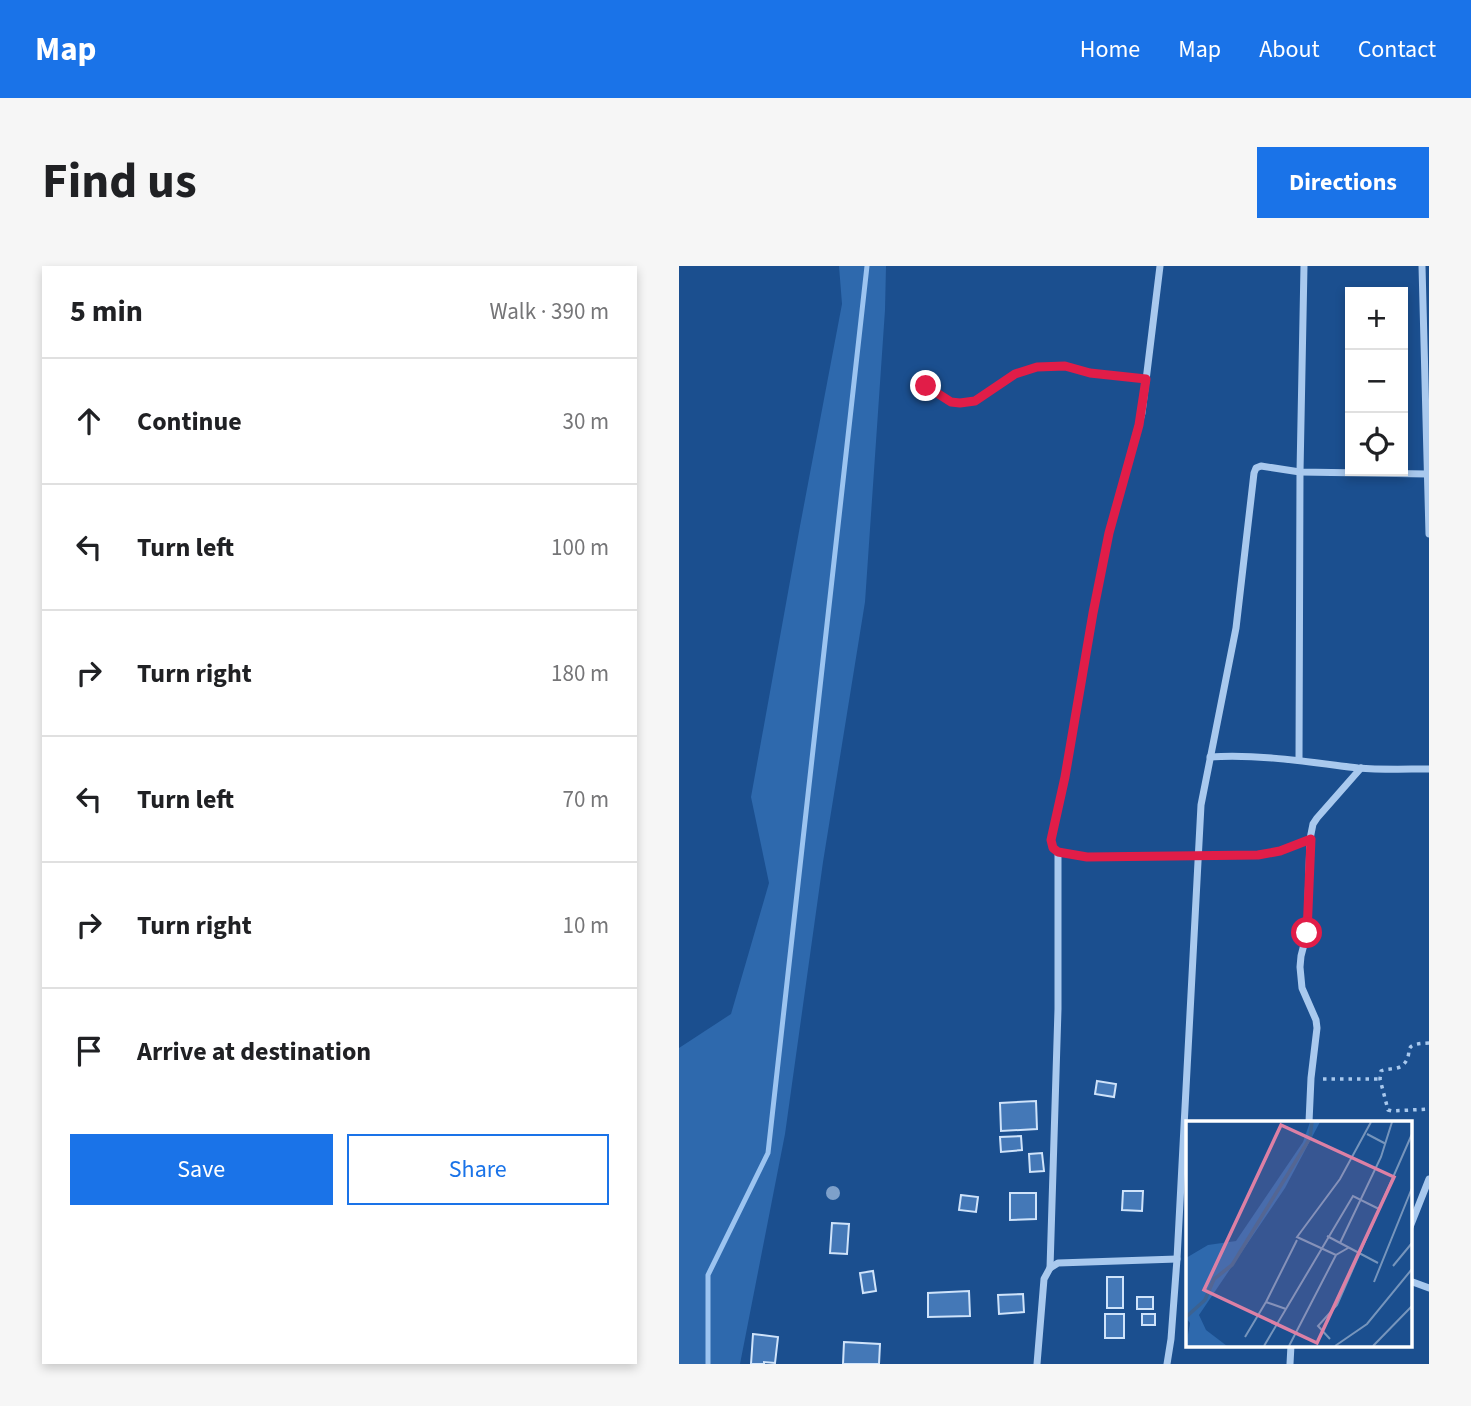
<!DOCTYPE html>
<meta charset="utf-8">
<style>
body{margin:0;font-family:"Source Sans 3",sans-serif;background:#f6f6f6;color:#202124}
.controls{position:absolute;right:21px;top:21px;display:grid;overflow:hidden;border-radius:0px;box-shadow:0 4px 10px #0003}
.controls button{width:63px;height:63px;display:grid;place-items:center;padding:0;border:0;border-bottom:2px solid #e0e0e0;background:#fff;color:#202124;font:35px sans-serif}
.stop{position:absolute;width:21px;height:21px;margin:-16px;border:5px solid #e11d48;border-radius:50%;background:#fff}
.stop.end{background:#e11d48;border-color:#fff;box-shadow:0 2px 7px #0008}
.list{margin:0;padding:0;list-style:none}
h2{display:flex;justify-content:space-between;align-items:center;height:91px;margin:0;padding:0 28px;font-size:30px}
h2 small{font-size:23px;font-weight:400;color:#757577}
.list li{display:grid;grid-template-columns:46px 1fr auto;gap:21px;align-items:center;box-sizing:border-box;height:126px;padding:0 28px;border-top:2px solid #e0e0e0}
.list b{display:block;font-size:26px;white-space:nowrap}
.list em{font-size:23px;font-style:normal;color:#757577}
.actions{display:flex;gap:14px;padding:21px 28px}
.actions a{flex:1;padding:16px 0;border:2px solid #1a73e8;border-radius:0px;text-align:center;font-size:24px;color:#1a73e8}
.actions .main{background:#1a73e8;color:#fff}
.icon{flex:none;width:38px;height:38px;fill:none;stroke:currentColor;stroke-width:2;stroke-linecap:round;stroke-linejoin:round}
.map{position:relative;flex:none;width:750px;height:1098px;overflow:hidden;border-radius:0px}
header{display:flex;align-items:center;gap:42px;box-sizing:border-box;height:98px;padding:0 35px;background:#1a73e8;color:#fff}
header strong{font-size:33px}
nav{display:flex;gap:38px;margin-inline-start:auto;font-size:24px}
.intro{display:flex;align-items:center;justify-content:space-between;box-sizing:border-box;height:168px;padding:0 42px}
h1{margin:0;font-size:49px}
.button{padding:18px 32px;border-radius:0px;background:#1a73e8;color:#fff;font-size:24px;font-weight:700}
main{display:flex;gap:42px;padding:0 42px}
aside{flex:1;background:#fff;border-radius:0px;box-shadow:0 4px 10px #0003}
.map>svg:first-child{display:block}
</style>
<header>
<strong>Map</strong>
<nav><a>Home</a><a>Map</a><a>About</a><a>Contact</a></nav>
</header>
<div class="intro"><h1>Find us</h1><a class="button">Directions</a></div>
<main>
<aside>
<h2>5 min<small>Walk · 390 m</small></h2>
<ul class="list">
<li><svg class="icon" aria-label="ahead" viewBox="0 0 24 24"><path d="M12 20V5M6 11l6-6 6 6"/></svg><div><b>Continue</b></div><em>30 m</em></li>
<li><svg class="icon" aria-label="left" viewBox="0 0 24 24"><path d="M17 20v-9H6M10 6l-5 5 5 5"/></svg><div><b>Turn left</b></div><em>100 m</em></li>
<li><svg class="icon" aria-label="right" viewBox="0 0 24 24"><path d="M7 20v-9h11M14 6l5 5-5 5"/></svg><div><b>Turn right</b></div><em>180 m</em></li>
<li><svg class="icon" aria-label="left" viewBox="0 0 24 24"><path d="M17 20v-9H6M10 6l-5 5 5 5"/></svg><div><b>Turn left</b></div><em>70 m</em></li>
<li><svg class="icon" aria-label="right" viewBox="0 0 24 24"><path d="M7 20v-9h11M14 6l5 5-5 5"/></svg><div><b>Turn right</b></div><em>10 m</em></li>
<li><svg class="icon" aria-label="arrive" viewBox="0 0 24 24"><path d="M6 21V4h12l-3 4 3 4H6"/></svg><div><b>Arrive at destination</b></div></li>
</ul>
<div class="actions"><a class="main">Save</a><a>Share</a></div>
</aside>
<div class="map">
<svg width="750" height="1098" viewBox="0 0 750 1098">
<rect width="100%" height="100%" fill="#1b4f8f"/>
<path fill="#2e69ad" d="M160,0H207L206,44L186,336L144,596L106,868L61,1098H0V782L52,748L90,617L72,531L121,260L163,38Z"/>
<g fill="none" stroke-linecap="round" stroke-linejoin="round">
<path stroke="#9cc4f0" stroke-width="5" d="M29,1098V1009L89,887L188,0"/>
</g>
<g fill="#4478b7" stroke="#cfe3fa" stroke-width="2">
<path d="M418,815L437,818L435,831L416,828Z"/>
<path d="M357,835L358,863L322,865L321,837Z"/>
<path d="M342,870L343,884L322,886L321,871Z"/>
<path d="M363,887L365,905L351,906L350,888Z"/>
<path d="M444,925H464L463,945L443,944Z"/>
<path d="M331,927H357V953L331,954Z"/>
<path d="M282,929L299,931L297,946L280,944Z"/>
<path d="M153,957L170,958L168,988L151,987Z"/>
<path d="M194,1005L197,1025L184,1027L181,1007Z"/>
<rect x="428" y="1011" width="16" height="31"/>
<path d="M290,1025L291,1050L249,1051V1027Z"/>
<path d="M344,1028L345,1046L320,1048L319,1029Z"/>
<rect x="458" y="1031" width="16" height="12"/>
<rect x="426" y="1048" width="19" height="24"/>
<rect x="463" y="1048" width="13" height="11"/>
<path d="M74,1068L99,1071L96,1097L85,1096V1098H72Z"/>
<path d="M165,1076L201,1078L200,1098H164Z"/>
</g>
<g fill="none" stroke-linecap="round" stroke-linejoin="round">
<g stroke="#a9c9ee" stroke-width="3.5" stroke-dasharray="3.5 5" stroke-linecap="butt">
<path d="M247,120L272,136L281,137L296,135L336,109L358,101L385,100L411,107L455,112"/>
<path d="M750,777C719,778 737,786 724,799C719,804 708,802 702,805L701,813L709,844L713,845L750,843"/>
<path d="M644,813H701"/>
</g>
<g stroke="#a9c9ee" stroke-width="7">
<path d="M481,0L463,147L430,267L414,347L386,511L372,574L374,582L379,586L408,591L579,589L601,585L631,573"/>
<path d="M743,0L750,268"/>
<path d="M531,491C581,488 630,496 679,502C702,504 727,503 750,503"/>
<path d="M620,494L621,206L625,0"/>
<path d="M630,856L632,812L638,762L637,754L623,722L621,701L622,690L628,667L631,573L634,558L638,552L682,502"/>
<path d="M731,961L750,913"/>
<path d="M371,1002L379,743V586"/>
<path d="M731,1015L750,1022"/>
<path d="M358,1098L365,1013L371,1002L379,997L498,993"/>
<path d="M488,1098L492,1073L498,993L522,539L557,362L575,207L577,202L582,200L621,206L748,208"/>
<path d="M611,1098L612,1079"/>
</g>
</g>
<circle fill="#7ea0ca" cx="154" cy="927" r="7"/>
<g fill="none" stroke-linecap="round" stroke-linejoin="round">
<path stroke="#e11d48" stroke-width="9" d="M247,120L272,136L281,137L296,135L336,108L358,101L386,100L411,107L467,113L460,159L430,267L414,347L386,511L372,574L374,582L379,586L408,591L579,589L601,585L632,573L628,667"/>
</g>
<g transform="translate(507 855)">
<rect width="226" height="226" fill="#1b4f8f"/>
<path d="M124,1H134L99,67L13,194L20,209L41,225H0L4,202L0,197V137L22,124L50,120L117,21Z" fill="#2e69ad"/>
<path fill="none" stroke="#3c6290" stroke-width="3.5" d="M0,196L19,179L28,158L46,144L124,17L126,1"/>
<path fill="none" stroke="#7695bc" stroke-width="2" d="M181,13L200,23M141,115L192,142M154,122L195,36L206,1M150,134L111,116L154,58L185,1M207,145L226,122M188,161L226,67M80,181L111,119M59,216L80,181L100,188M144,218L132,205L151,184L226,13M78,225L167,75L193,88M103,225L150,134L162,127M149,225L181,203L226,148M187,225L226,185"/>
<path fill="#dd80a5" fill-opacity="0.15" stroke="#dd80a5" stroke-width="3.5" d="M95,4L208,56L131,222L18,169Z"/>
<rect width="226" height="226" fill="none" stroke="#fff" stroke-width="3.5"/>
</g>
</svg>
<div class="controls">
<button>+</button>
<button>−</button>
<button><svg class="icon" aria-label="locate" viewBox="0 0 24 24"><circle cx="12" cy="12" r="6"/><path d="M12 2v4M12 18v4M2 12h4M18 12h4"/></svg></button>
</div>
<div class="stop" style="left:628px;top:667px"></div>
<div class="stop end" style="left:247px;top:120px"></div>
</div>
</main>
